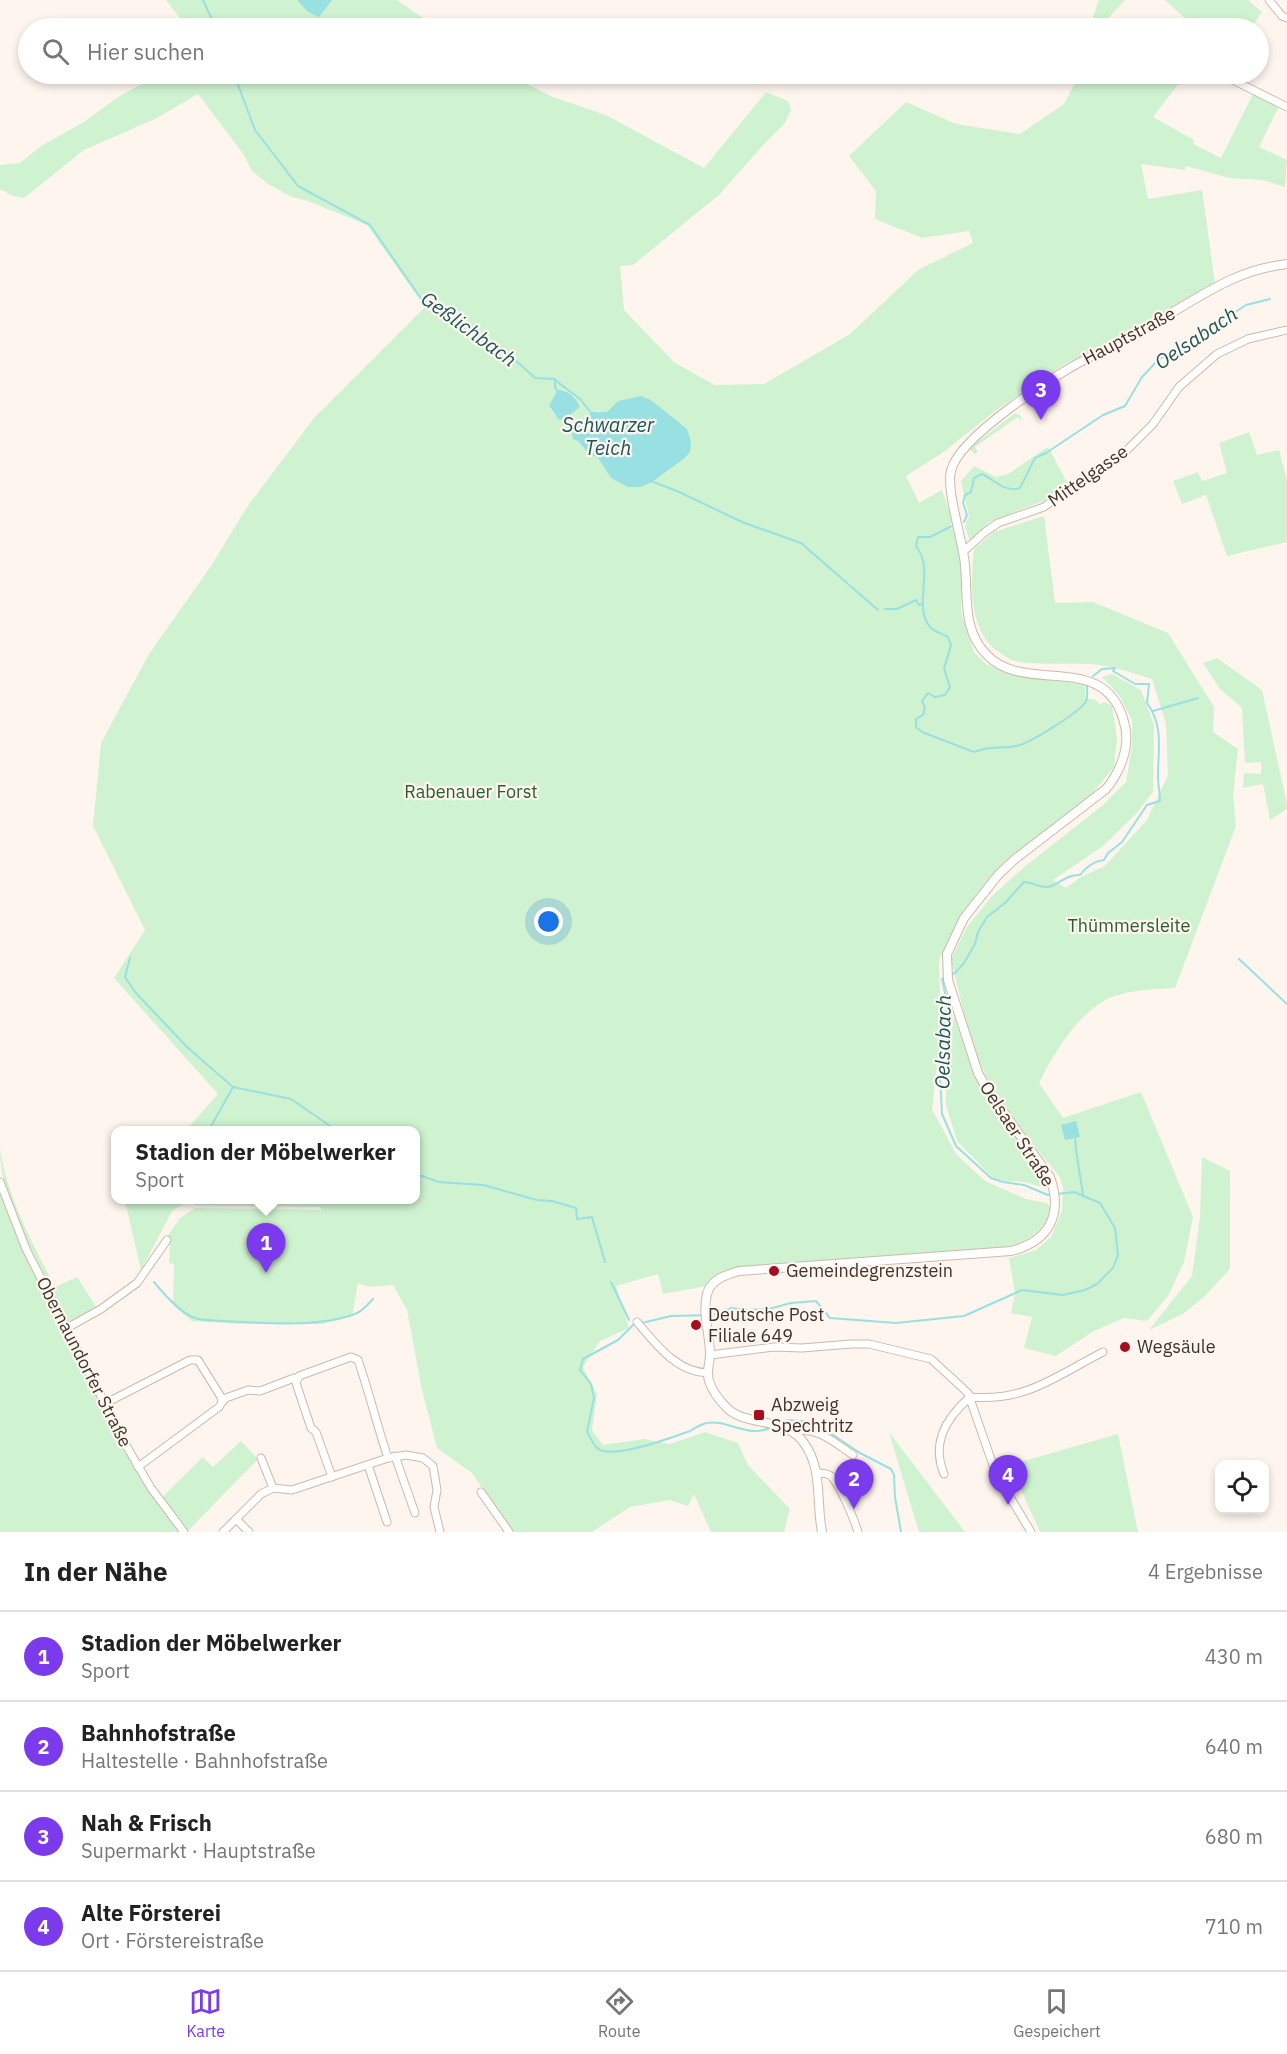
<!DOCTYPE html>
<html lang="de">
<meta charset="utf-8">
<style>
body{margin:0;font-family:"IBM Plex Sans",sans-serif;background:#f6f6f6;color:#222}
.controls{position:absolute;right:18px;bottom:18px;display:grid;overflow:hidden;border-radius:12px;box-shadow:0 3px 9px #0003}
.controls button{width:54px;height:54px;display:grid;place-items:center;padding:0;border:0;border-bottom:2px solid #e0e0e0;background:#fff;color:#222;font:30px sans-serif}
.you{position:absolute;left:549px;top:922px;width:21px;height:21px;margin:-15px;border:4px solid #fff;border-radius:50%;background:#1a73e8;box-shadow:0 0 0 9px #1a73e833}
.badge{display:grid;place-items:center;width:39px;height:39px;border-radius:50%;background:#7c3aed;color:#fff;font-size:20px;font-weight:700}
.pin{position:absolute;translate:-50% -50px;filter:drop-shadow(0 2px 3px #0008)}
.pin::after{content:'';position:absolute;top:32px;width:21px;height:18px;background:inherit;clip-path:polygon(0 0,100% 0,50% 100%)}
.popup{position:absolute;left:111px;top:1126px;width:309px;height:78px;box-sizing:border-box;display:grid;place-content:center;border-radius:12px;background:#fff;filter:drop-shadow(0 2px 4px #0005);font-size:20px;white-space:nowrap;color:#767676}
.popup b{font-size:22px;color:#222}
.popup::after{content:'';position:absolute;left:50%;top:100%;margin-left:-12px;border:12px solid transparent;border-top-color:#fff}
.list{margin:0;padding:0;list-style:none}
h2{display:flex;justify-content:space-between;align-items:center;height:78px;margin:0;padding:0 24px;font-size:26px}
h2 small{font-size:20px;font-weight:400;color:#767676}
.list li{display:grid;grid-template-columns:39px 1fr auto;gap:18px;align-items:center;box-sizing:border-box;height:90px;padding:0 24px;border-top:2px solid #e0e0e0}
.list b{display:block;font-size:22px;white-space:nowrap}
.list p{margin:0;font-size:20px;white-space:nowrap;color:#767676}
.list em{font-size:20px;font-style:normal;color:#767676}
.icon{flex:none;width:33px;height:33px;fill:none;stroke:currentColor;stroke-width:2;stroke-linecap:round;stroke-linejoin:round}
.map{position:relative;flex:none;width:1287px;height:1532px;overflow:hidden}
.search{position:absolute;background:#fff;box-shadow:0 3px 9px #0003;left:18px;right:18px;top:18px;height:66px;display:flex;align-items:center;gap:15px;box-sizing:border-box;padding:0 21px;border-radius:33px;color:#767676;font-size:22px}
.sheet{height:438px;background:#fff}
nav{display:flex;justify-content:space-around;align-items:center;box-sizing:border-box;height:84px;border-top:2px solid #e0e0e0;background:#fff;font-size:16px;color:#767676}
nav a{display:grid;justify-items:center;gap:3px}
nav .on{color:#7c3aed}
.map>svg:first-child{display:block}
</style>
<div class="map">
<svg width="1287" height="1532" viewBox="0 0 1287 1532">
<rect width="100%" height="100%" fill="#fef5ee"/>
<g fill="#cff3d0" fill-rule="evenodd">
<path d="M166,0H397L438,28H187Z"/>
<path d="M1099,0H1125L1099,28H1089Z"/>
<path d="M1165,0H1248L1262,12L1251,28H1196Z"/>
<path d="M160,74H507L553,97L606,115L704,168L766,92L788,101L791,110L785,123L765,143L719,195L633,265L620,266L624,310L675,363L715,385L764,384L850,334L918,270L973,243L969,231L922,238L875,219L876,191L849,156L906,102L956,124L1020,134L1064,104L1080,74H1208L1180,82L1153,117L1194,140L1193,144L1221,158L1253,94L1279,106L1259,147L1287,160L1285,187L1263,180L1229,178L1186,166L1185,170L1141,164L1148,199L1202,190L1215,283L1121,338L1066,363L995,411L945,451L906,476L919,503L942,490L953,523L950,524L951,529L955,528L962,569L961,612L974,652L986,664L1013,675L1085,685V699H1094L1100,704L1105,702L1112,706L1117,738L1114,767L1087,800L1001,865L967,909L939,959L941,1029L932,1109L956,1154L985,1181L1026,1199L1047,1203L1051,1209C1043,1232 1032,1237 1011,1247L746,1269L712,1285L663,1294L658,1274L616,1286L629,1328L600,1341L583,1367L597,1394L592,1430L603,1445L644,1439L670,1444L705,1432L738,1443L748,1465L790,1509L784,1532H711L694,1494L688,1506L670,1500L630,1507L592,1532H512L472,1473L437,1448L422,1390L407,1310L393,1285L369,1287L358,1283L352,1316L322,1324H239L192,1321L173,1305L174,1264L169,1263L170,1243L166,1238L180,1218L195,1208L322,1210L320,1207L195,1205L194,1201L202,1200H416V1130H186L218,1094L114,978L145,930L93,826L101,743L149,654L211,566L247,507L314,418L425,307L367,225L308,201L292,197L268,184L252,171L244,155L198,94L157,118L84,150L24,198L13,196L0,189V165L20,163L41,146L84,122L118,97ZM574,397L580,407L554,415L549,406ZM651,400L661,409L685,458L652,482L641,487L611,478L598,458L589,454L578,441L598,411L607,413L618,401Z"/>
<path d="M1015,413L1021,416V421L1018,417L975,447L978,452L974,454L970,449L975,444Z"/>
<path d="M1249,432L1257,455L1279,450L1287,480V542L1227,556L1206,495L1182,504L1173,481L1198,472L1202,481L1227,473L1219,443Z"/>
<path d="M1048,447L1068,484L1043,501L989,522L970,543L965,526L969,516L961,481L974,466L996,477L1008,474Z"/>
<path d="M1044,516L1055,603L1093,602L1168,633L1214,707L1213,732L1238,749L1233,796L1236,826L1175,988C1153,989 1121,990 1102,1002C1073,1021 1054,1053 1039,1083L1063,1118L1141,1092L1193,1217L1184,1262L1168,1296L1147,1321L1124,1318L1094,1331L1056,1356L1024,1348L1032,1317L1011,1313L1015,1293L1009,1258L1036,1250L1051,1237L1062,1210L1063,1187L1059,1176L1030,1141L989,1082L972,1047L951,959L967,927L992,896L1023,868L1103,805L1126,782L1132,746V720L1119,695L1102,677L1112,674L1141,690L1154,725L1153,792L1136,814L1103,846L1053,880L1066,888L1081,877L1105,866L1147,820L1168,775L1166,724L1152,679C1132,673 1111,665 1089,664C1065,662 1039,666 1015,661C1009,660 1004,655 999,652C967,630 971,582 974,549L994,532Z"/>
<path d="M1217,658L1262,690L1287,804V809L1270,820L1263,784L1243,788L1244,773L1261,774V762L1245,763L1242,708L1220,689L1203,663Z"/>
<path d="M954,1016L973,1072L1032,1162L1046,1188L1024,1182L1005,1181L992,1177L957,1141L946,1105L945,1067Z"/>
<path d="M0,1149C8,1199 32,1242 55,1287L77,1277L97,1308L71,1324L67,1323L52,1290L48,1292L83,1364L81,1366L122,1446L158,1501L203,1457L213,1467L241,1441L258,1459L187,1532H0V1182L8,1206L49,1291L51,1288C30,1245 0,1197 0,1149Z"/>
<path d="M1202,1157L1230,1171V1269L1204,1297L1183,1314L1149,1330L1192,1276L1200,1217Z"/>
<path d="M126,1200H190L172,1211L141,1270L125,1201Z"/>
<path d="M889,1432L965,1532H919Z"/>
<path d="M1118,1434L1138,1532H1040L1010,1465Z"/>
</g>
<g fill="#99e0e3">
<path d="M297,0H332L319,17L308,12Z"/>
<path d="M560,390C570,392 576,398 580,407L566,418L559,420L549,406L557,391Z"/>
<path d="M641,396L651,400L687,429L691,441L690,452L685,458L652,482L641,487H628L611,478L598,458L589,454L578,441L573,439L572,432L592,412H607L618,401Z"/>
<path d="M1076,1121L1080,1137L1065,1140L1061,1125Z"/>
</g>
<g fill="none" stroke-linecap="round" stroke-linejoin="round">
<g stroke="#99e0e3" stroke-width="2">
<path d="M203,0L216,28"/>
<path d="M234,74L255,130L298,186L370,225L420,297L461,327L502,348L535,378L555,379V387L557,391"/>
<path d="M555,380L580,399L592,414"/>
<path d="M651,481L677,491L742,522L801,543L878,610"/>
<path d="M964,522L967,515L963,503L965,495L971,492L974,478L982,474C995,480 1005,493 1020,488L1035,458L1046,453L1103,415L1125,406L1142,377L1159,359L1184,346L1246,305L1270,299"/>
<path d="M954,525L930,537H918L916,546C936,571 911,607 931,628C935,632 943,634 948,637L951,645L944,669L950,687L945,695L935,697L928,693L922,701L925,708L923,715L916,719V727L922,732L974,752C990,745 1000,749 1016,746C1027,745 1082,711 1086,701C1088,697 1087,691 1087,686"/>
<path d="M885,609H897L916,600L919,605L923,604"/>
<path d="M1153,711L1198,698"/>
<path d="M130,958L125,977L135,992L188,1048L233,1087L291,1099L336,1130"/>
<path d="M1239,959L1287,1004"/>
<path d="M950,975L955,973L964,963L975,944L978,932L987,917L1005,903L1024,882C1033,882 1039,888 1048,887C1060,884 1067,874 1080,875C1086,867 1093,861 1104,860L1108,853L1122,842L1147,805L1160,801C1160,793 1158,785 1158,777C1158,750 1164,726 1147,703L1149,684H1135L1113,671L1115,668L1102,669L1093,676"/>
<path d="M209,1130L233,1087"/>
<path d="M1075,1138C1076,1158 1081,1176 1083,1196"/>
<path d="M416,1174L439,1182L483,1185L537,1200L552,1201L576,1208L577,1219L592,1217L605,1262"/>
<path d="M154,1282C163,1293 181,1314 195,1318C204,1321 214,1320 223,1321C263,1323 317,1328 355,1314C363,1311 368,1304 373,1299"/>
<path d="M611,1282L629,1320"/>
<path d="M642,1323L671,1316L712,1315L732,1308L747,1310L769,1309L791,1303L816,1301L830,1318L896,1323L964,1316L1022,1290L1063,1295L1085,1290L1097,1284L1113,1268L1118,1255L1115,1228L1100,1203L1074,1192L1048,1195L1024,1185L1003,1182L991,1178L956,1146L942,1114L940,1076L947,1002L942,979L945,978"/>
<path d="M636,1324L633,1325L618,1340L583,1359L580,1370L591,1384L594,1398L587,1432C590,1437 593,1444 597,1448C611,1461 673,1437 690,1431C695,1428 701,1424 707,1423C726,1419 747,1438 770,1428"/>
<path d="M781,1423L788,1420L814,1422L860,1453L891,1469L894,1475L895,1497L901,1532"/>
</g>
<g stroke="#cfb9a8" stroke-width="9">
<g id="minor">
<path d="M1269,0L1282,16L1287,18"/>
<path d="M1225,76L1287,107"/>
<path d="M964,551L985,532L998,523L1044,507L1080,481L1122,455L1153,424L1179,387L1217,354L1248,339L1287,330"/>
<path d="M0,1182L26,1249L127,1447L151,1488L184,1532"/>
<path d="M637,1322C656,1344 676,1372 708,1373"/>
<path d="M67,1328L101,1309L137,1283L167,1240"/>
<path d="M710,1355L774,1347L802,1348L851,1344H869L931,1359L968,1393L993,1465L1010,1497L1031,1532"/>
<path d="M970,1397C1026,1402 1056,1376 1103,1352"/>
<path d="M222,1402L226,1398L248,1390L260,1391L294,1378"/>
<path d="M104,1404L190,1360H198L221,1397L222,1402L219,1407L138,1467"/>
<path d="M793,1432C816,1425 835,1443 853,1455"/>
<path d="M395,1456L415,1513"/>
<path d="M261,1458L273,1488"/>
<path d="M368,1465L387,1522"/>
<path d="M817,1473C822,1473 827,1473 831,1476C840,1485 854,1519 858,1532"/>
<path d="M944,1474C931,1443 946,1418 970,1397"/>
<path d="M332,1477L316,1432L311,1428L296,1383L299,1376L351,1357L358,1360C369,1392 377,1425 388,1458"/>
<path d="M481,1492L509,1532"/>
<path d="M236,1519L249,1532"/>
<path d="M223,1532L261,1494L273,1488L292,1490L388,1458L406,1455L423,1458L433,1466L437,1490L434,1507L440,1532"/>
</g>
</g>
<g stroke="#cfb9a8" stroke-width="10">
<path id="major" d="M822,1532C816,1502 823,1469 804,1443C785,1416 746,1427 727,1408C720,1401 712,1390 709,1381C706,1372 710,1363 710,1354C710,1334 702,1314 707,1294C711,1279 726,1275 739,1271L1011,1251C1050,1241 1063,1214 1050,1177L987,1089L978,1073L948,980L947,954L964,918L998,875L1015,859L1106,789C1120,772 1130,748 1125,726C1108,648 1026,696 987,655C962,630 968,597 965,565C963,541 946,491 951,471C958,437 1060,371 1092,356C1118,343 1143,330 1168,315C1209,291 1238,270 1287,264"/>
</g>
<use href="#minor" stroke="#fff" stroke-width="7"/>
<use href="#major" stroke="#fff" stroke-width="8"/>
</g>
<g fill="#a60d1e" stroke="#fef5ee" stroke-width="2">
<circle cx="774" cy="1271" r="6"/>
<circle cx="696" cy="1325" r="6"/>
<circle cx="1125" cy="1347" r="6"/>
<rect x="753" y="1409" width="12" height="12" rx="3"/>
</g>
<g text-anchor="middle" stroke-width="4.5" stroke-linejoin="round" paint-order="stroke">
<g font-size="18" fill="#3d342d" stroke="#fef5ee">
<text transform="translate(1129 336) rotate(-28)" y="6">Hauptstraße</text>
<text transform="translate(1088 476) rotate(-35)" y="6">Mittelgasse</text>
<text transform="translate(1017 1134) rotate(57)" y="6">Oelsaer Straße</text>
<text transform="translate(84 1362) rotate(63)" y="6">Obernaundorfer Straße</text>
</g>
<g font-size="18" fill="#27602d" stroke="#fef5ee">
<text x="471" y="798">Rabenauer Forst</text>
<text x="1129" y="932">Thümmersleite</text>
</g>
<g font-size="18" fill="#3d342d" stroke="#fef5ee" text-anchor="start">
<text x="786" y="1277">Gemeindegrenzstein</text>
<text x="708" y="1321">Deutsche Post<tspan x="708" dy="21">Filiale 649</tspan></text>
<text x="1137" y="1353">Wegsäule</text>
<text x="771" y="1411">Abzweig<tspan x="771" dy="21">Spechtritz</tspan></text>
</g>
<g font-size="20" font-style="italic" fill="#195659" stroke="#fef5ee">
<text transform="translate(469 329) rotate(36)" y="7">Geßlichbach</text>
<text transform="translate(1196 338) rotate(-34)" y="7">Oelsabach</text>
<text x="608" y="432">Schwarzer<tspan x="608" dy="23">Teich</tspan></text>
<text transform="translate(943 1042) rotate(-89)" y="7">Oelsabach</text>
</g>
</g>
</svg>
<div class="controls">
<button><svg class="icon" aria-label="locate" viewBox="0 0 24 24"><circle cx="12" cy="12" r="6"/><path d="M12 2v4M12 18v4M2 12h4M18 12h4"/></svg></button>
</div>
<div class="you"></div>
<div class="pin badge" style="left:266px;top:1273px">1</div>
<div class="popup"><b>Stadion der Möbelwerker</b>Sport</div>
<div class="pin badge" style="left:854px;top:1509px">2</div>
<div class="pin badge" style="left:1041px;top:420px">3</div>
<div class="pin badge" style="left:1008px;top:1505px">4</div>
<div class="search"><svg class="icon" aria-label="search" viewBox="0 0 24 24"><circle cx="10" cy="10" r="6"/><path d="M15 15l6 6"/></svg>Hier suchen</div>
</div>
<section class="sheet">
<h2>In der Nähe<small>4 Ergebnisse</small></h2>
<ul class="list">
<li><span class="badge">1</span><div><b>Stadion der Möbelwerker</b><p>Sport</p></div><em>430 m</em></li>
<li><span class="badge">2</span><div><b>Bahnhofstraße</b><p>Haltestelle · Bahnhofstraße</p></div><em>640 m</em></li>
<li><span class="badge">3</span><div><b>Nah &amp; Frisch</b><p>Supermarkt · Hauptstraße</p></div><em>680 m</em></li>
<li><span class="badge">4</span><div><b>Alte Försterei</b><p>Ort · Förstereistraße</p></div><em>710 m</em></li>
</ul>
</section>
<nav>
<a class="on"><svg class="icon" aria-label="map" viewBox="0 0 24 24"><path d="M3 6l6-2 6 2 6-2v14l-6 2-6-2-6 2zM9 4v14M15 6v14"/></svg>Karte</a>
<a><svg class="icon" aria-label="directions" viewBox="0 0 24 24"><path d="M12 3l9 9-9 9-9-9zM9 14v-3h6M13 9l2 2-2 2"/></svg>Route</a>
<a><svg class="icon" aria-label="saved" viewBox="0 0 24 24"><path d="M7 4h10v16l-5-4-5 4z"/></svg>Gespeichert</a>
</nav>
